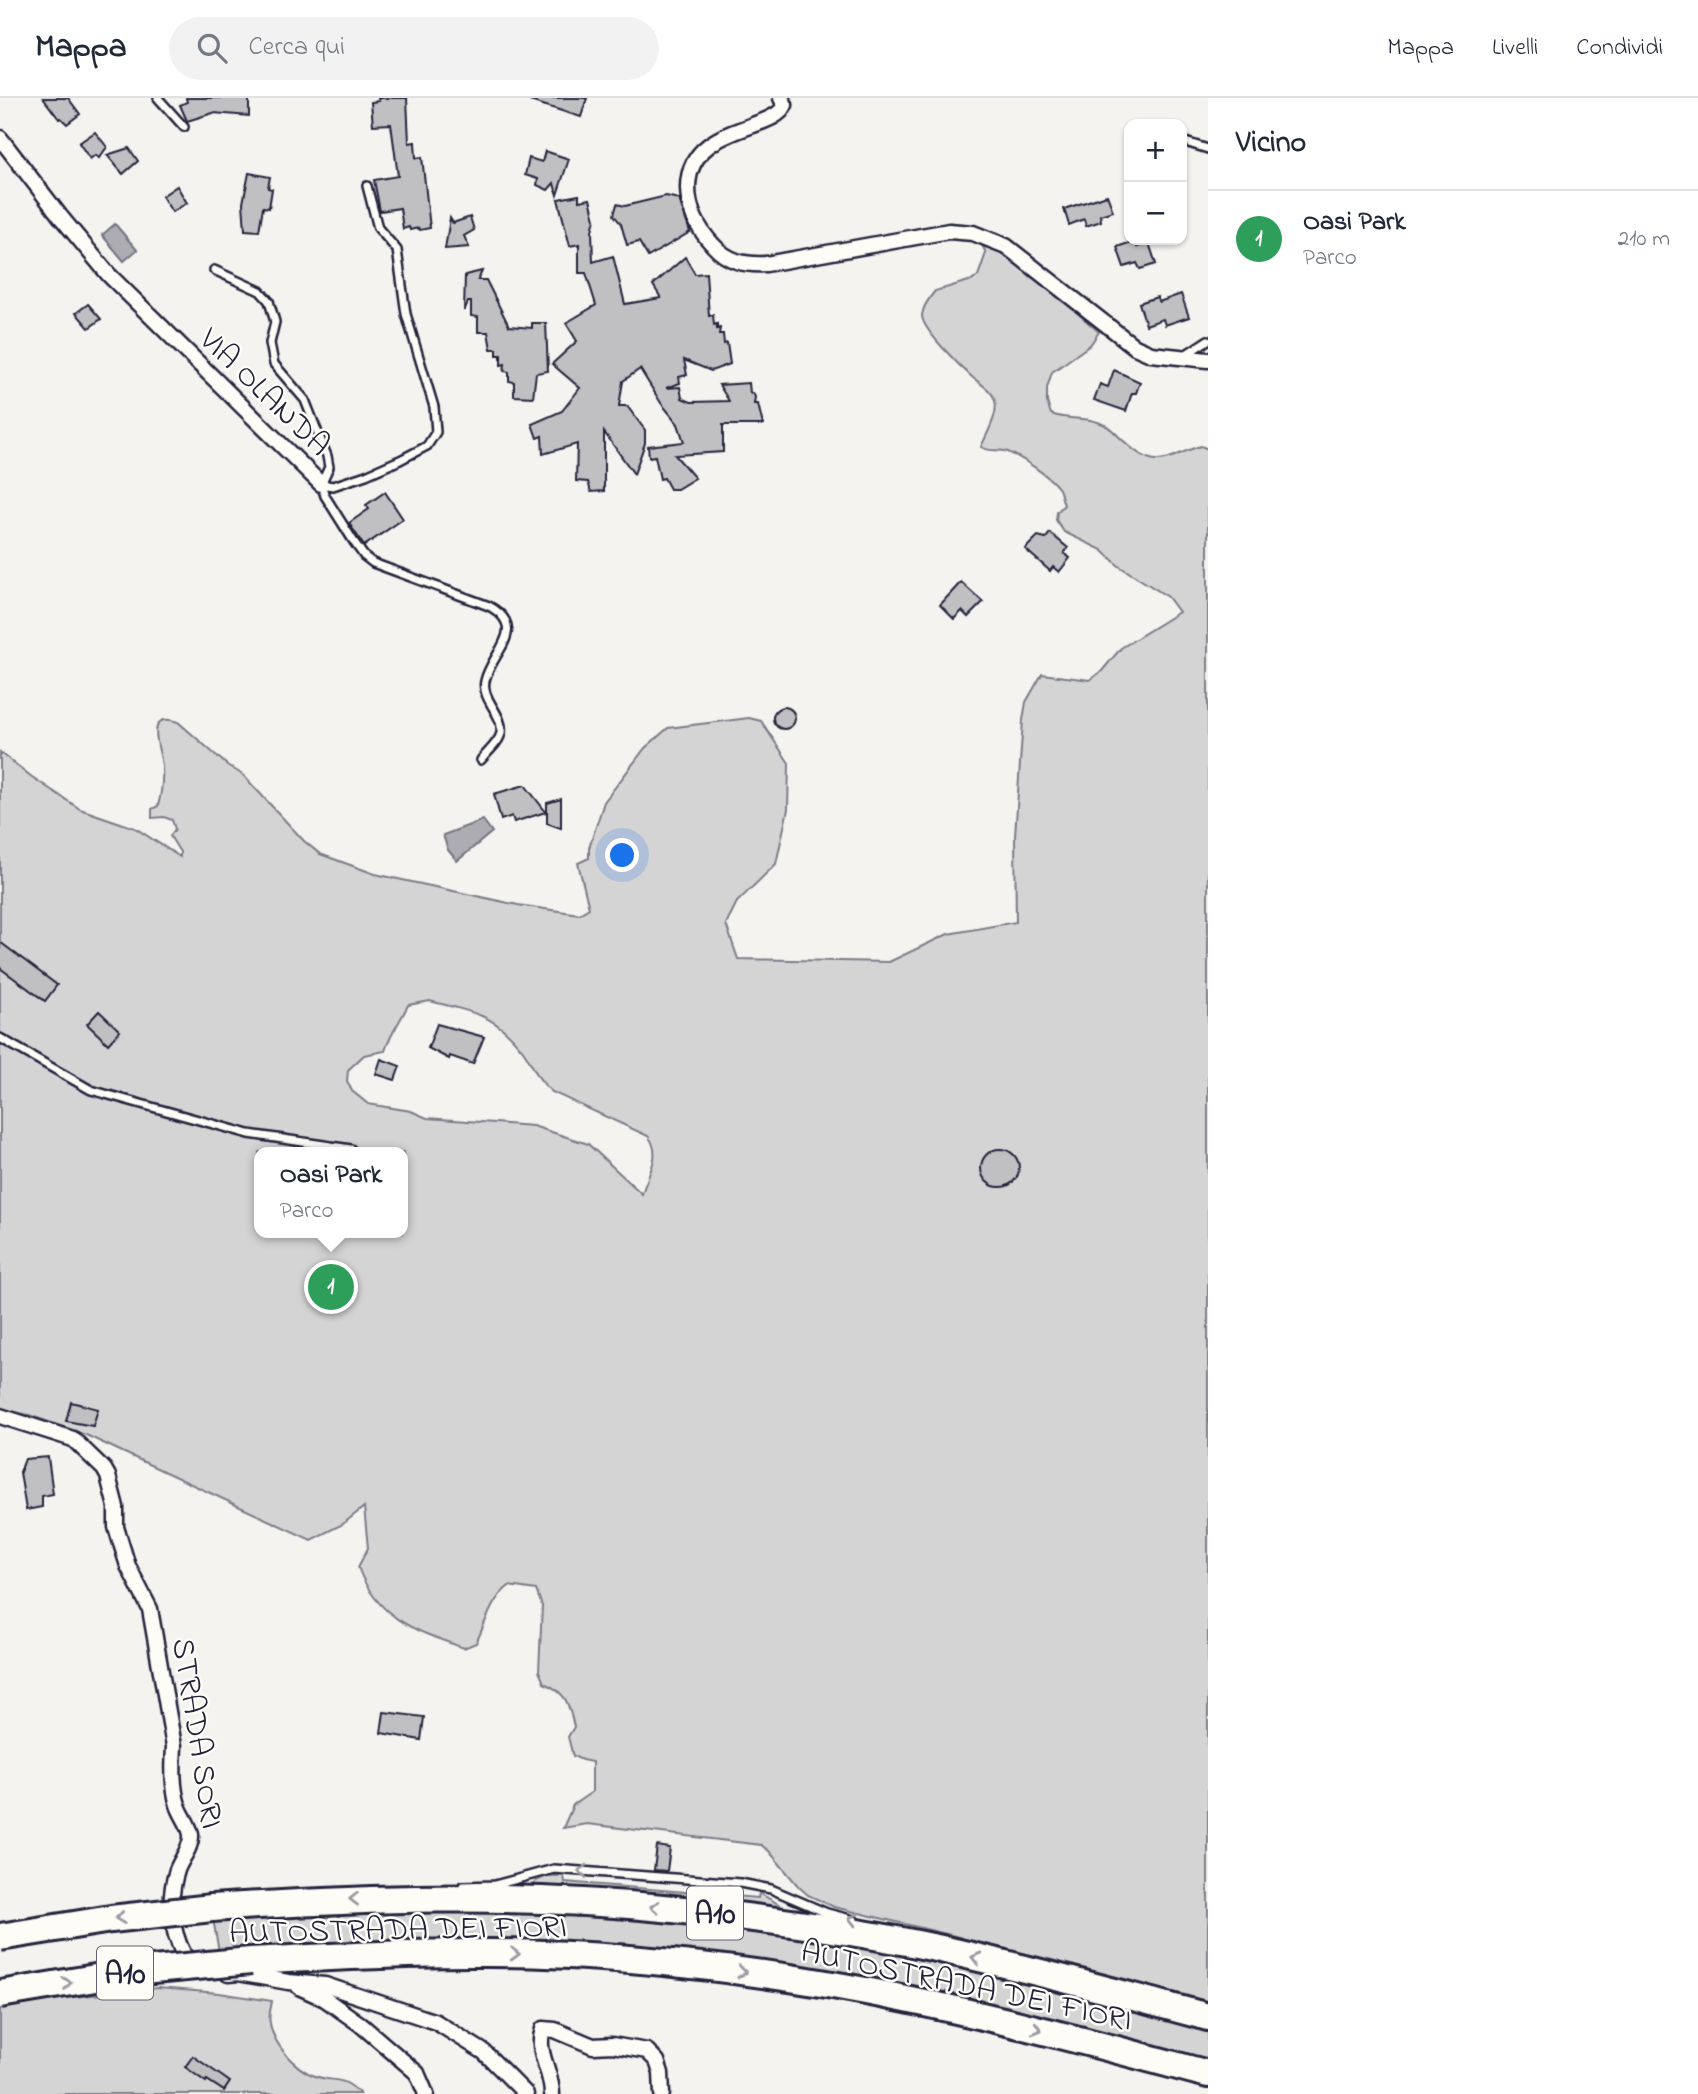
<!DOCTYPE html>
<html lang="it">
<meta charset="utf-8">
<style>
body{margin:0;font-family:"Indie Flower",sans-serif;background:#f2f2f3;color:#1f2937}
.controls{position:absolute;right:21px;top:21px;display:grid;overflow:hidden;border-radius:14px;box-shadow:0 2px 5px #0004}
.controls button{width:63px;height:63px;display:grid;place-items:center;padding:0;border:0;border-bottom:2px solid #e0e1e3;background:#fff;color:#1f2937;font:35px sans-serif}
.you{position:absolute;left:623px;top:758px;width:24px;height:24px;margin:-18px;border:5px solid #fff;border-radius:50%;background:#1a73e8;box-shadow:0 0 0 10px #1a73e833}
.badge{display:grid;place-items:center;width:46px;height:46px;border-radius:50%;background:#22223b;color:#fff;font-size:23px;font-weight:700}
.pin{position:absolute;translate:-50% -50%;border:4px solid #fff;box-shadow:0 2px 7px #0006}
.popup{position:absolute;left:254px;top:1049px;width:154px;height:91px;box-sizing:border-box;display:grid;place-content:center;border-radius:14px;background:#fff;filter:drop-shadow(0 2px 5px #0005);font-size:23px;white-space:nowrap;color:#747a83}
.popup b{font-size:26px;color:#1f2937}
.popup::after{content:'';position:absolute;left:50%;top:100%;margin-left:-14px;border:14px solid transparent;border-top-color:#fff}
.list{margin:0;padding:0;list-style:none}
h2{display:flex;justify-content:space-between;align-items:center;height:91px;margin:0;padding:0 28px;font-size:30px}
h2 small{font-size:23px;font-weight:400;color:#747a83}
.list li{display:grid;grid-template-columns:46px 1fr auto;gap:21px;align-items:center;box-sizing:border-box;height:98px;padding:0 28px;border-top:2px solid #e0e1e3}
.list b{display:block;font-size:26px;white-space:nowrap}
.list p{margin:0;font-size:23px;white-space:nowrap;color:#747a83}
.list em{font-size:23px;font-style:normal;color:#747a83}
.icon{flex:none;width:38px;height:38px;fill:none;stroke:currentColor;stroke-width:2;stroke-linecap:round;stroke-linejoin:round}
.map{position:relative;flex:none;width:1208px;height:1996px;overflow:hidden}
header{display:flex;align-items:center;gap:42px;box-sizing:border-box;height:98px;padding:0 35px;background:#fff;border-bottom:2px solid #e0e1e3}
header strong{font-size:33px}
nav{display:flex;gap:38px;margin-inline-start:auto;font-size:24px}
.search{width:490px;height:63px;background:#f2f2f3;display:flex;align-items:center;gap:18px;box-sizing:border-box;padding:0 24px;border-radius:38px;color:#747a83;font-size:26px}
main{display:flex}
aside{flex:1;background:#fff}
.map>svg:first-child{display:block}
</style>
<header>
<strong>Mappa</strong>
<div class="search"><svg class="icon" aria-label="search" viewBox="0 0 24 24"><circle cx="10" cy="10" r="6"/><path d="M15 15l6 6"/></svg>Cerca qui</div>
<nav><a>Mappa</a><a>Livelli</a><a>Condividi</a></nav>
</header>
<main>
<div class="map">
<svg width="1208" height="1996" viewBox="0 0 1208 1996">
<rect width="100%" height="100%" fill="#f4f3ef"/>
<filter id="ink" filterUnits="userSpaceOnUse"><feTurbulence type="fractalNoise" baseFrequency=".0143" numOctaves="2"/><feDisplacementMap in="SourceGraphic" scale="14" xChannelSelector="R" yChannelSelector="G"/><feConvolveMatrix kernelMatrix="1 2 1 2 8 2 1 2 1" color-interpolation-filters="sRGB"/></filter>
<g filter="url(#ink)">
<g fill="#d5d4d5" stroke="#7c7b88" stroke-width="2" fill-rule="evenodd">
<path d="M983,149C1003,146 1080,218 1099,234L1090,247L1052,274L1047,290V304L1051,316C1068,323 1089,318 1105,327C1113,331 1119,340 1126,345C1159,376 1168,357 1201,348L1208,351V1906L1070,1872L955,1838L834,1809L808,1797L799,1789L769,1753L761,1747L587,1726L563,1730L573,1707L592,1694V1664L582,1662L573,1658L568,1639L574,1629C569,1606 567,1595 544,1585L539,1573L542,1508L536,1492L509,1488C491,1502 486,1524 476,1545L464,1550C416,1533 377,1521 358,1469L368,1450L364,1409L343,1426L311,1442L86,1337L29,1317L0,1311V654L32,679L80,711L135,730L180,759V754L170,738L175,731L172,722L164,719L152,720V711L158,708C162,693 163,682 162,668C161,653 142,612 178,624L227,667L243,677L304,743L320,756L375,776L518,807L579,816L589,810L578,765L589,760V750L604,704L645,650L668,630L749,620L761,623L789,665L788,711L776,766L737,804L726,826L738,861L889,864L948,836L1016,824L1015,738L1023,622L1026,604L1042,576L1090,582L1102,573L1121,550L1179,514L1168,499L1119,468L1102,452L1064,434L1056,422L1057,414L1064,407C1062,402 1061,395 1059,391C1050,378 1022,360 1008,354C998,350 991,355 981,349C986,337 999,316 995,303C993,293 981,286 973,280C962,270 921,231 922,217C923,209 930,199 935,193L972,182L978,178L986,155ZM430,903C474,915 495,915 524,954C534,969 538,983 552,994L648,1038C663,1057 648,1075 642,1096L588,1046L533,1028L427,1020L411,1013L368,1006L352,993L347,983L348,972L364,957L385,953C390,936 400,924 408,907ZM259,1054H403V1135H259Z"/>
<path d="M547,1778H564L565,1784L758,1800L759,1795L780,1807L778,1811L536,1790L533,1787L536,1783Z"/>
<path d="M316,1812C469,1813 622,1813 775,1834C922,1854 1065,1892 1208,1932V1966L828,1875L219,1854L213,1821Z"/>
<path d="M158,1890L219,1895L272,1903C271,1910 268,1918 270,1925C273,1946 295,1971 315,1978C334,1985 343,1977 360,1996H0V1911L55,1901Z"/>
</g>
<g fill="#acacb2" stroke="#757582" stroke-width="2">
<path d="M115,126L137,152L124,163L102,137Z"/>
<path d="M483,722L492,734L457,763L448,752L443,737Z"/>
</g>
<g fill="#c0bfc2" stroke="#22223b" stroke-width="2">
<path d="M43,0H68L80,16L67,26L61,20L59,21Z"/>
<path d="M186,0H249V18L213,15L187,23L180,7L187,4Z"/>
<path d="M378,0H407L409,45L415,44L416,60L422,59L430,130L420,132L418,130L410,132L409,129L403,131L400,110L380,113L374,82L398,78L391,26L373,27L371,4L379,3Z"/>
<path d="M531,0H587L581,19L530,3Z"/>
<path d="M95,34L107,49L99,60L95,57L90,61L79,45Z"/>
<path d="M129,50L138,63L123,76L107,57Z"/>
<path d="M545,53L569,61L557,97L554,85L548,92L537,87L538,81L525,77L529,60L542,64Z"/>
<path d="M249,75L270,79L268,90L272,91L269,110L263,109L259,133L245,132L243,105Z"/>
<path d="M177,88L187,105L172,114L162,98Z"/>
<path d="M579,97V103L590,101L595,121L592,133L593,164L613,158L625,206L661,200L653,187L685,159L695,176L706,175L709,218L713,217L714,227L717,226V231L720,230L719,236H723L724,246L727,245L730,266L711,273L684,262L687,277L679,279L680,285L666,290L680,289L682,300L691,304L729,303L719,287L749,285L750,295H753L755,299L754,306H758L763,327H723V354L675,357L695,380L677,391H670L664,380L660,381L655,358L649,359L648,348L684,344L678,326L661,305L640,271L623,283L619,308H627L645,332V345L634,376L604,334V393L591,394L588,384L576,383L577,346L543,356L542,338L537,340L532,326L562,313L580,290L552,266L577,243L566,225L596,207L586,175H579V146L570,148L558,101Z"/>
<path d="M1107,97L1113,113L1100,117L1101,123L1086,128L1084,121L1069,127L1064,111Z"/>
<path d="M666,98L679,101L690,134L648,159L639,144L627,147L621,126L614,117L617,106L625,108Z"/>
<path d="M470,119L474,132L464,138L469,149L445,151L450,120L453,125Z"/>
<path d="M1135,143L1137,149L1149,145L1156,166L1140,171L1137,165L1124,169L1117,149Z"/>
<path d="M482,173L478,182H486L509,228L532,230V225H546L548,273L536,275L533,299L514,298V284L509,283V274L504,273L505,266L501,267V257H497V251H491L488,234H478V219L471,218V204H468L464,213L465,177Z"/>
<path d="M1181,196L1189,219L1165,227L1163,221L1146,227L1139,205L1157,199L1159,204Z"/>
<path d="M88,206L101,221L89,230L76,215Z"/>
<path d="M1114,272L1140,284L1136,295H1132L1126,313L1094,302L1100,286L1108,289Z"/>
<path d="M385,394L403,421L364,448L349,425L369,411L366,407Z"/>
<path d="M1050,435L1068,450L1064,455L1070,460L1059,474L1053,469L1050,473L1025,451L1038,438L1046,440Z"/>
<path d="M961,484L983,504L968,519L962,513L954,521L940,507Z"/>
<circle cx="784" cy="620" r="11"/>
<path d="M525,687L546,714L514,724L512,718L501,722L494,696Z"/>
<path d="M561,701V730L547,725V705Z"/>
<path d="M0,844L57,887L45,903L0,870Z"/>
<path d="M99,913L120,933L108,946L87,926Z"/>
<path d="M437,926L484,939L473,966L450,958L449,961L428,950Z"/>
<path d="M381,961L400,968L395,982L376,976Z"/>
<circle cx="1000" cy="1070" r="19"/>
<path d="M71,1304L98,1311L93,1328L66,1323Z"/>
<path d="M48,1359L53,1396L42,1398V1409L26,1412L20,1374L25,1361Z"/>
<path d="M384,1614L424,1619L421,1642L381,1635Z"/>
<path d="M657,1748L670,1750L667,1773L654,1772Z"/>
<path d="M193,1958L230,1984L224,1993L207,1982L206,1984L185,1969Z"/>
</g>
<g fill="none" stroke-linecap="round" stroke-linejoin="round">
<g stroke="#22223b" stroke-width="12">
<g id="lane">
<path d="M158,0L184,29"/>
<path d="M1182,43L1208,51"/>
<path d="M214,172L260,193L269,203L275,224L270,245L274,266L305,302L327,358L329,369L321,386L325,398L354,444L364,458L373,465L489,508C530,531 491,554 485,583C481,602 504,616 501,635C499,645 487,654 481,662"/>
<path d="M1185,257L1208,242"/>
<path d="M321,386L333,388L366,377L400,362L427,348L436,334L434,309L406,216L397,152L378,130L367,88"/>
<path d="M0,940L91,992L249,1036L351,1051"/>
<path d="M463,1788L495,1787L554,1771L740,1785L771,1791L827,1815L854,1822"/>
</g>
</g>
<g stroke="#22223b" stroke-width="19">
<g id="street">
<path d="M781,0L785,7C774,34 689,26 688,89C688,111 698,131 713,147C728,164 745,167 766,166L949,133L973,135L1006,148L1135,249L1151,256L1208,262"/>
<path d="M0,40L60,118L109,177L321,386"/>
<path d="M0,1318L73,1341L104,1371L108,1378L116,1409V1429L128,1468L150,1511L174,1648C173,1667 172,1688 178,1707C181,1717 190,1727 191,1737C192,1749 181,1761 177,1772C166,1806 172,1842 192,1870"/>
<path d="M228,1876L238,1875L288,1884L325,1887L436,1924L484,1954L526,1996"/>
<path d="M299,1889L325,1901L360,1926L417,1975L426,1996"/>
<path d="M552,1996C552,1973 535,1954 543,1931L555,1932L593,1948L612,1947L647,1953L657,1963L661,1975L662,1996"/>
</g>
</g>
<g stroke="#22223b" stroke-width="32">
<g id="highway">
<path d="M212,1810C362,1800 513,1795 663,1810C755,1819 850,1831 941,1851C1030,1871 1120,1895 1208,1919"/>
<path d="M251,1863C325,1859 399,1855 473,1855C589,1854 707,1866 821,1885C952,1907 1080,1942 1208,1976"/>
</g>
</g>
<use href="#lane" stroke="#fdfcf7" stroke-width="7"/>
<use href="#street" stroke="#fdfcf7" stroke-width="14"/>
<use href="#highway" stroke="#fdfcf7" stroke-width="26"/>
<g stroke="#22223b" stroke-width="32" stroke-linecap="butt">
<g id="highway-bridge">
<path d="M0,1839L111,1821L212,1810"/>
<path d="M0,1896L131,1874L251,1863"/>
</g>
</g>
<use href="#highway-bridge" stroke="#fdfcf7" stroke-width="26"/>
</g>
<defs><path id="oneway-chevron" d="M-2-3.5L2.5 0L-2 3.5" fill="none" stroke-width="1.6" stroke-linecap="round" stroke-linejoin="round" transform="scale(1.75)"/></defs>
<g stroke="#9a9aa2">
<use href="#oneway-chevron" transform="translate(583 1773) rotate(-175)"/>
<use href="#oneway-chevron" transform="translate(354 1801) rotate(179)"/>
<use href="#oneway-chevron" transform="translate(655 1809) rotate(-176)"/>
<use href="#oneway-chevron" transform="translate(120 1820) rotate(173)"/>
<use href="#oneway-chevron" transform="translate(853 1821) rotate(-166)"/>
<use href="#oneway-chevron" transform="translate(515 1856) rotate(2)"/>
<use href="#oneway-chevron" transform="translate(976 1860) rotate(-166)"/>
<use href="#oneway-chevron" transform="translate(742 1874) rotate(8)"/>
<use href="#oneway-chevron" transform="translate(67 1885) rotate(-9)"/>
<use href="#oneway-chevron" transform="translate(1037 1931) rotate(15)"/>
</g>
</g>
<g text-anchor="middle" stroke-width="5" stroke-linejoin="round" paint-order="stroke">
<g fill="#fdfcf7" stroke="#646373" stroke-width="2">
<rect x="687" y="1788.5" width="56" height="53" rx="5"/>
<rect x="97" y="1848.5" width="56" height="53" rx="5"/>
</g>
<g font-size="30" font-weight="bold" fill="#22223b">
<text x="715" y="1825">A10</text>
<text x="125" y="1885">A10</text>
</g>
<g font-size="32" fill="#22223b" stroke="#fdfcf7">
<text transform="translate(266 293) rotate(44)" y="11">VIA OLANDA</text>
<text transform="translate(199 1635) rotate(81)" y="11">STRADA SORI</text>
<text transform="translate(398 1830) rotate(-1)" y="11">AUTOSTRADA DEI FIORI</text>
<text transform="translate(967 1886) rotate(12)" y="11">AUTOSTRADA DEI FIORI</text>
</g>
</g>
</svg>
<div class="controls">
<button>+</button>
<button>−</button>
</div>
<div class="you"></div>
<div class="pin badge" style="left:331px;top:1189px;background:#2e9e5b">1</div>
<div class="popup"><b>Oasi Park</b>Parco</div>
</div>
<aside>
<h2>Vicino<small></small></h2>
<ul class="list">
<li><span class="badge" style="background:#2e9e5b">1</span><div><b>Oasi Park</b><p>Parco</p></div><em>210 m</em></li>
</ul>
</aside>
</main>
